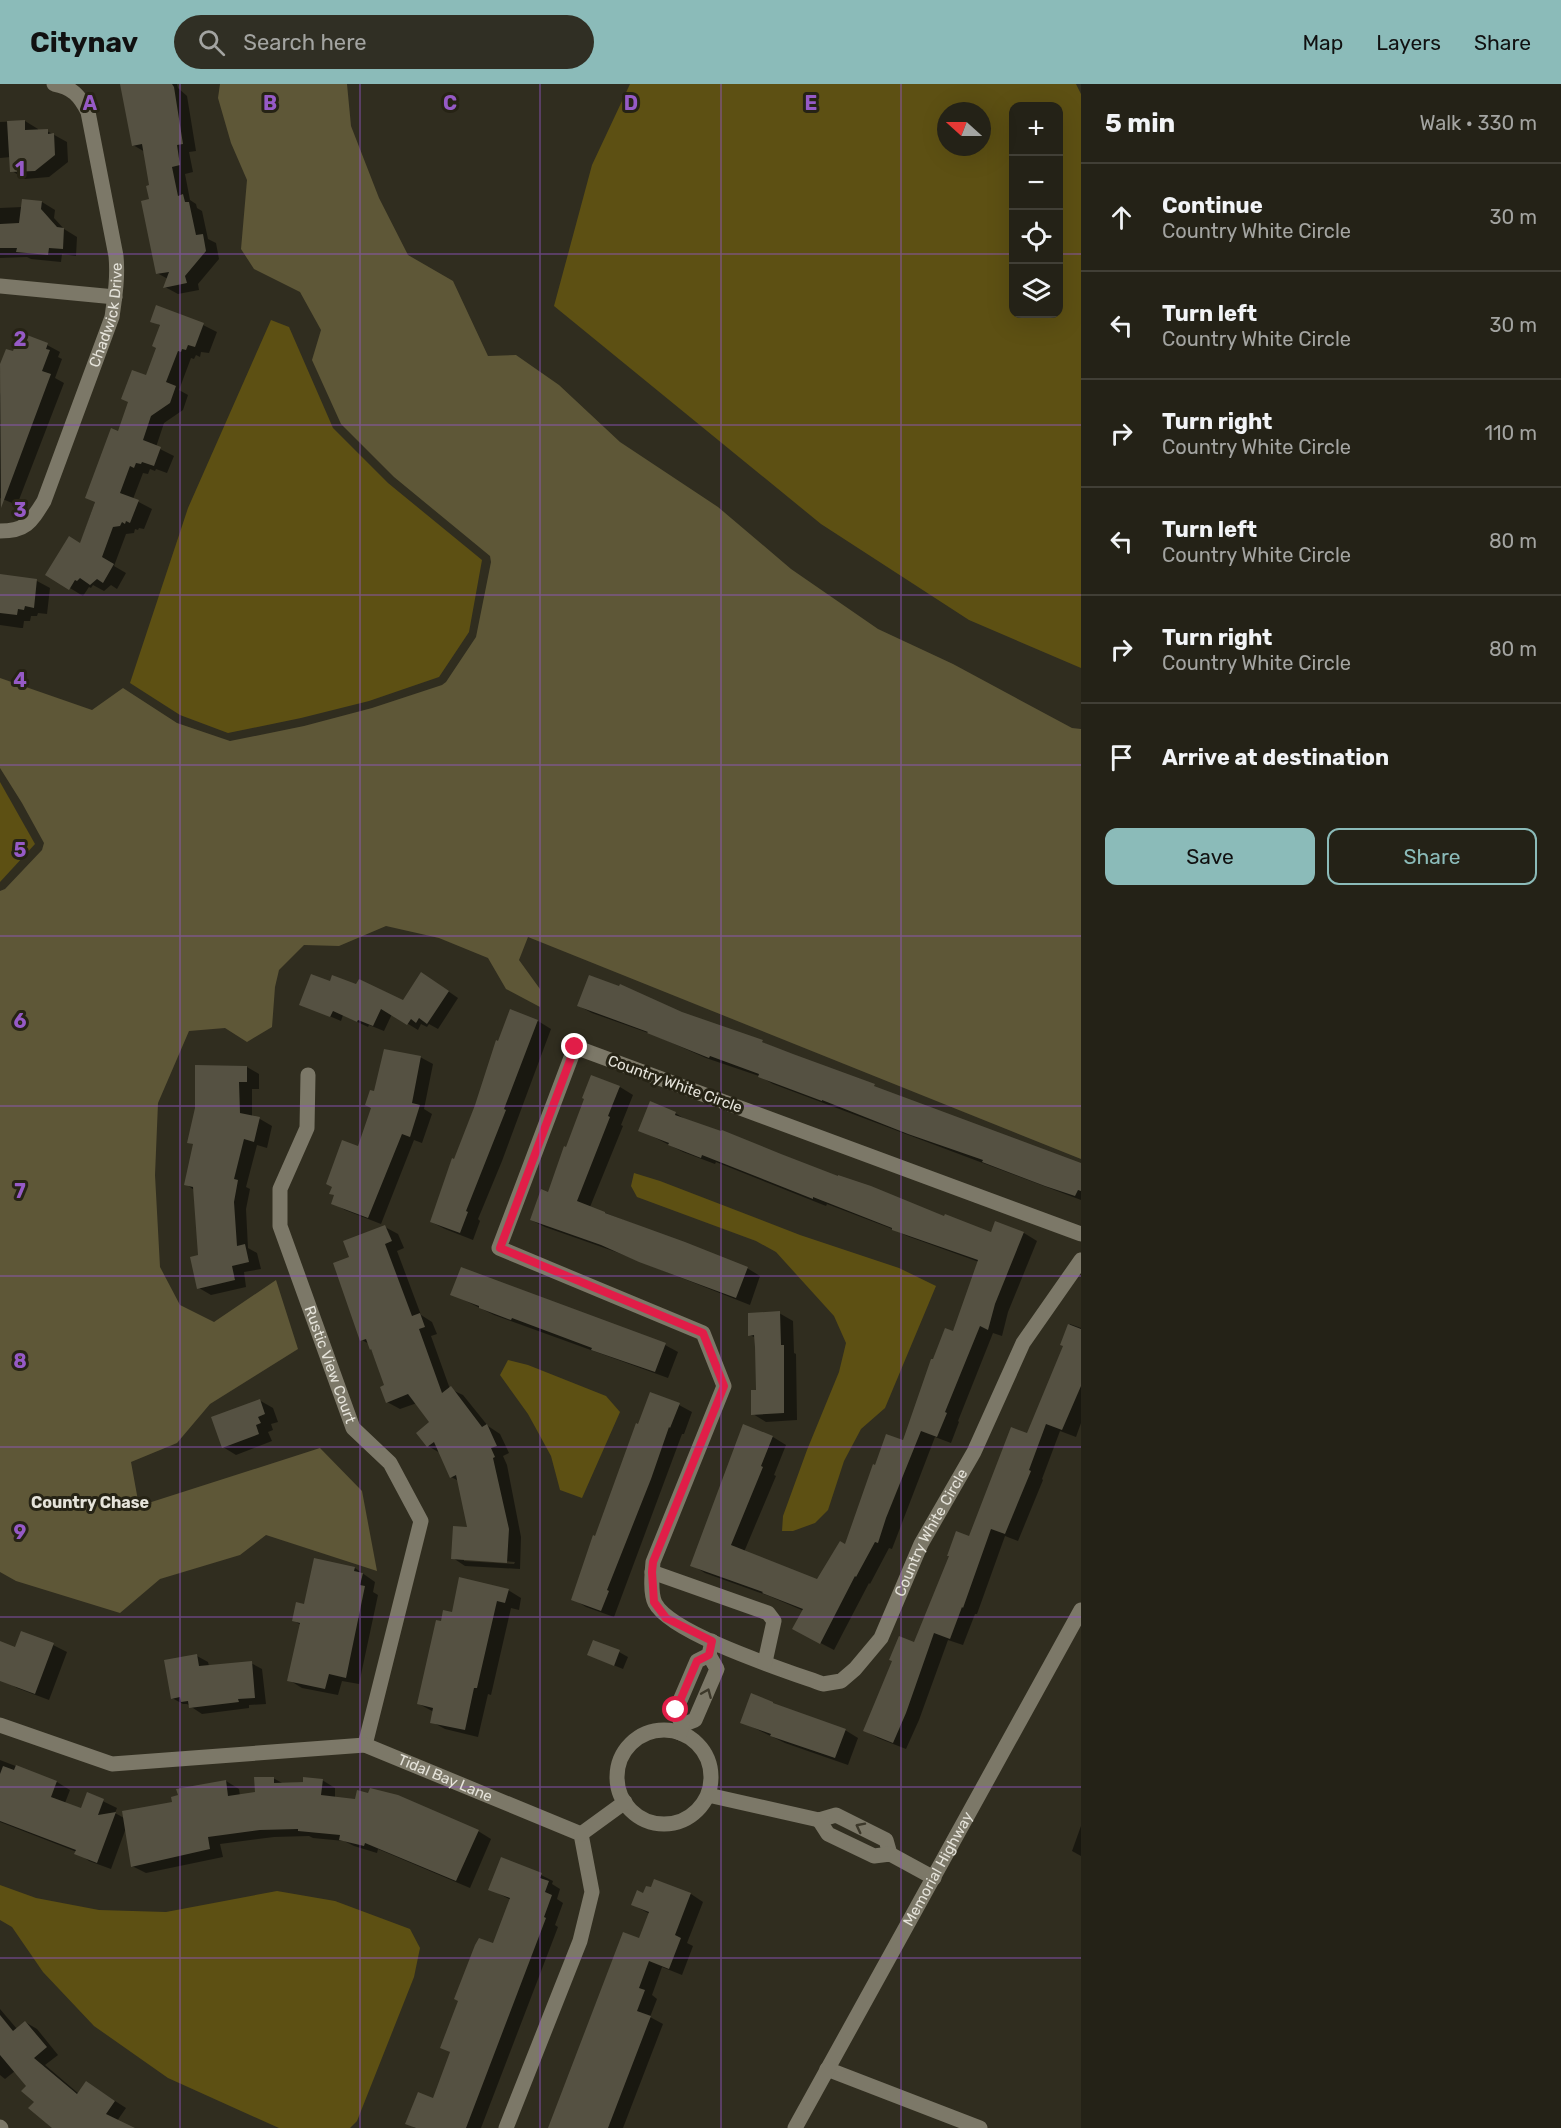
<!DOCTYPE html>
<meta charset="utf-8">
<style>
body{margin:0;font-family:Rubik,sans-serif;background:#302f24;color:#f1f3f6}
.controls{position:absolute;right:18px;top:18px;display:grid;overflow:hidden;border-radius:12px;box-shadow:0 6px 24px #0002}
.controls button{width:54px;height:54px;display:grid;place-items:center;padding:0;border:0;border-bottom:2px solid #413f36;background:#242217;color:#f1f3f6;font:30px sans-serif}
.compass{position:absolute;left:937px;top:18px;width:54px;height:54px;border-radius:50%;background:#242217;box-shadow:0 6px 24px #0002;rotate:291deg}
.stop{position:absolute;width:18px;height:18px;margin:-14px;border:4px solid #e11d48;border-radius:50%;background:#fff}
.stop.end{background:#e11d48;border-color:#fff;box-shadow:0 2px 6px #0008}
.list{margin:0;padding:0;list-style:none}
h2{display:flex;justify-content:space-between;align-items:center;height:78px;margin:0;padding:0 24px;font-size:26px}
h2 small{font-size:20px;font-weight:400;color:#a3a4a1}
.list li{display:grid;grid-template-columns:39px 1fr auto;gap:18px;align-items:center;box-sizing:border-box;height:108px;padding:0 24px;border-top:2px solid #413f36}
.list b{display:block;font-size:22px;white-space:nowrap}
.list p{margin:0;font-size:20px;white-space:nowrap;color:#a3a4a1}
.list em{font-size:20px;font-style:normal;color:#a3a4a1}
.actions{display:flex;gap:12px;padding:18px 24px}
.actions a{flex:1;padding:14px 0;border:2px solid #8bbbb9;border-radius:12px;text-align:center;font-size:21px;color:#8bbbb9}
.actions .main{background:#8bbbb9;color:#111}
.icon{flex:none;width:33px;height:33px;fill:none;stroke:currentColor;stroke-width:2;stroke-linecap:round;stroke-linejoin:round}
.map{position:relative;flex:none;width:1081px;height:2044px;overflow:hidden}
header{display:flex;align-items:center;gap:36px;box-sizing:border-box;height:84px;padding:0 30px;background:#8bbbb9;color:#111}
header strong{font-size:28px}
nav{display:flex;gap:33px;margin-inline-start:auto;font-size:21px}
.search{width:420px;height:54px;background:#302f24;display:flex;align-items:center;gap:15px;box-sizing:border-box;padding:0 21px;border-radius:33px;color:#a3a4a1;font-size:22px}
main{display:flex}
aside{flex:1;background:#242217}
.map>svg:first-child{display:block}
</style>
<header>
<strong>Citynav</strong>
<div class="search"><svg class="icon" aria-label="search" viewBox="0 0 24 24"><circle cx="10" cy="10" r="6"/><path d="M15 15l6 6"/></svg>Search here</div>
<nav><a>Map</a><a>Layers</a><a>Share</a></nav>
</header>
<main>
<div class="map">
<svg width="1081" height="2044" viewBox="0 0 1081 2044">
<rect width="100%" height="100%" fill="#302d1f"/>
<path fill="#5e5737" d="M220,0H347L351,42L379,114L408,171L453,197L488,272L516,271L559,301L620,358L718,423L791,485L878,545L953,580L1072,644L1081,645V1075L528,853L519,876L540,905V923L506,905L488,874L439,854L386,842L339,862L304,861L279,886L275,903L272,943L247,958L225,944L189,947L158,1019L155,1091L160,1183L180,1221L214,1238L276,1196L298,1265L210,1320L177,1359L131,1378L139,1422L320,1364L362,1407L377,1487L266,1451L240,1471L160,1495L120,1529L16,1497L0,1488V807L5,805L42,766L44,759L22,719L0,684V594L92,626L123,604L177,639L230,657L304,642L372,624L442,601L446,598L476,553L491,478L490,472L394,393L341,340L312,276L321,246L300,208L254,185L241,165L247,96L231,59L218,14Z"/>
<g fill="#5d5013" fill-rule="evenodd">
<path d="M630,0H1076L1081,10V584L969,536L821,440L554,222L592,81ZM1058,22V230H1014V22ZM946,27H982V63H946Z"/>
<path d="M271,236L289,243L333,344L388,399L482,476L469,548L439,593L369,617L301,634L228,649L180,631L130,599L188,424Z"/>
<path d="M0,698L35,760L0,798Z"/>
<path d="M634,1089L660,1097L800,1151L899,1184L936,1202L885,1324L861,1345L844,1377L828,1426L815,1439L793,1447H782L783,1432L807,1366L839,1288L846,1259L834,1232L776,1168L756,1157L637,1113L631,1102Z"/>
<path d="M508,1276L528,1281L606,1312L620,1328L582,1414L560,1406L551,1372L528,1330L500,1291Z"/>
<path d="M0,1801L36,1814L99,1826L166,1828L277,1807L335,1817L410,1845L420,1864L414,1893L357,2037L350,2044H279L168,1994L94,1942L43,1888L12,1843L0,1836Z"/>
</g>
<g fill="#0007" fill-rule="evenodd">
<path d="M121,0H177L178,4L187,12L196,67L189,68L193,88L185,90L190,116L196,120L197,124L202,127L208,155L216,159L219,175L198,200L199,206L178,210L165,203L168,195L157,189L150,117L151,102L145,68L133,61Z"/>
<path d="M25,37L38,45V47H47L67,58L68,78L49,93L25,95L12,87L11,73L0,74V38Z"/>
<path d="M42,118L55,126L54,134L64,145L77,153L76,172L62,170L61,178L31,175L27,173L0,174V124L22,123Z"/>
<path d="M157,223L203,241L217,248L209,269L201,268L200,273L196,271L194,275L191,274L179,306L188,311L183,326L164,339L156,363L174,372L167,389L156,385L155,387L150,385L148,390L143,389L133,415L152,425L144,445L139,444L138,446L135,445L134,449L126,450L114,482L126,489L117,505L111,501L104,507L93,501L91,504L89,503L83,512L47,490L80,461L119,349L147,293L158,264L161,242L152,237Z"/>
<path d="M47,261L60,268L58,273L62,275L55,294L64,299L17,421L0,414V311L7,293L0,289V284L7,267L14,268L24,263Z"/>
<path d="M0,492L37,497L50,504L47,530L38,529L37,532H31L30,537H24L23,544H21L0,541Z"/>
<path d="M432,896L458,914L438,945L429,940L427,943L421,940L418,946L392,930L384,947L369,941L368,943L343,931L341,937L301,920L331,899L404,917Z"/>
<path d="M579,922L681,929L762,958L793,972L1081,1081V1116L773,1000L759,992L706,974L654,951L592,929Z"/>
<path d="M511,927L538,937L551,945L502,1077L478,1135L480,1137L473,1156L445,1145L431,1138Z"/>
<path d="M420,973L433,980L424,1025L432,1030L422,1059L414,1056L381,1140L345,1126L333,1119L358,1064L373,1024L375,1009Z"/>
<path d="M247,983L259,990V1005H252V1033L260,1035L272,1042L267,1064L257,1061L246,1103L250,1105L246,1125L248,1164L257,1169L261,1185L244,1188L246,1203L211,1211L199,1204V1172L194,1106L186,1100L195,1061L188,1058Z"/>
<path d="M620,1003L633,1011L621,1041L623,1042L590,1123L747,1184L760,1192L750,1221L616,1168L545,1143L531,1136L548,1110L567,1065Z"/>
<path d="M675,1029L688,1037L945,1134L991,1149L995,1139L1024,1149L1037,1157L1008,1228L1002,1252L993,1249L958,1337L959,1338L951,1359L935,1353L892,1465L889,1464L870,1500L869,1499L834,1566L807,1552L804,1527L769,1512L705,1489L692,1481L744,1342L773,1353L786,1361L774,1391L776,1392L744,1468L817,1497L845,1462L875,1383L904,1358L954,1249L979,1178L907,1152L895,1146L827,1120L826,1122L716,1078L715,1080L683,1068L640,1046Z"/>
<path d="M385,1143L398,1150L404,1164L397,1167L421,1231L432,1238L437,1250L431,1252L450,1305L463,1311L488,1342L500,1350L509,1369L503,1372L507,1381L521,1453L520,1485L465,1482L453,1474L469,1445L459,1397L451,1393L440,1369L428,1362L431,1338L417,1319L400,1325L387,1318L386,1302L369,1260L362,1256L351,1174ZM464,1474L515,1478L514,1480L464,1477Z"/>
<path d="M452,1210L665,1261L678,1268L668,1294L494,1231Z"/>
<path d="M779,1229L793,1237L794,1269L796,1270L797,1336L766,1338L753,1330L758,1307L756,1254L750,1251Z"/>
<path d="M1070,1240L1081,1244V1339L1076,1353L1060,1347L1042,1395L1043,1396L1018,1457L1005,1452L977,1530H975L963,1561L948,1556L919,1636L906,1665L878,1654L865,1647L915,1560L970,1454L1028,1351L1064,1261L1062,1260Z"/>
<path d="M259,1316L273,1324L278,1338L271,1340L273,1346L268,1348L272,1357L236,1371L223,1363Z"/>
<path d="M679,1321L692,1328L684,1350H682L614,1533L586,1523L573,1515L596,1454Z"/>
<path d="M355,1484L375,1498L373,1508L378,1511L359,1600L342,1597L338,1611L302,1604L289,1596L301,1541L293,1536L305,1521Z"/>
<path d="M508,1506L521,1514L519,1526L511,1524L491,1611L488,1610L478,1653L445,1645L432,1638L434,1628L419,1620L442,1539L453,1530Z"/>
<path d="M53,1561L67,1568L49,1616L17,1604L4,1596Z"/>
<path d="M619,1568L628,1573L623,1585L589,1571Z"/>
<path d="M197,1572L208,1578L209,1582L251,1579L262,1585L266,1620L249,1621V1624L202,1630L187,1620H183L172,1614Z"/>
<path d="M742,1638L845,1646L858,1654L848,1681L785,1659Z"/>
<path d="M0,1676L57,1698L70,1706L65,1719L82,1726L88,1710L117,1724L115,1729L124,1734L174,1719L226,1697L239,1705L240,1712L256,1710L273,1694L284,1700L322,1696L335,1704V1714L478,1747L491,1755L470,1804L378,1765L377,1769L354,1762L344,1757L313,1754L309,1752L274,1753L220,1760L223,1773L146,1789L132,1782L126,1744L111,1785L89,1777L77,1768L0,1738Z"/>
<path d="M1081,1742V1772L1072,1767Z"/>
<path d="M541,1791L553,1797L552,1800L560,1805L557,1815L563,1819L555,1841L558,1843L481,2044H415L407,2039L434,2016L452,1969L442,1963L493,1861L511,1816L490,1805Z"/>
<path d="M644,1810H691L703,1818L687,1859L693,1862L682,1891L662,1883L652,1911L657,1915L650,1933L663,1940L623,2044H550L640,1856L650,1830L633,1821Z"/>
<path d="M0,1925L17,1945L25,1938L37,1945L58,1971L45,1981L79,2010L98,2006L126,2024L117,2037L131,2044H58L36,2018L27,2002L15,1987L5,1995L0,1991Z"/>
</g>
<g fill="#555142">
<path d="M120,0H172L174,3L183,60L177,61L180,81L172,83L178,112L183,110L185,118H189L196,151L203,150L206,167L185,192L187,199L163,204L169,188L156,190L141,117L149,115L146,102L149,101L142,60L132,62Z"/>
<path d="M25,36V46L48,45V50L54,49L55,71L35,87L10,88L7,37Z"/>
<path d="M22,115L42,117L41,125L57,143L64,144L63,165L49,164L48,171L16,168L17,164H0V140L19,139Z"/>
<path d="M156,221L204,239L195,263L188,261L186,266L182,265L181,268L178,267L166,298L176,302L170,319L151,332L143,356L161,363L154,382L142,378L141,380L136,379L134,384L130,382L120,409L139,416L130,439L126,437L125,440L122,438L120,442L113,443L102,473L114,480L103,499L97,495L90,501L80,494L77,497L75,496L69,506L45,491L69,452L80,459L95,418L85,414L111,344L118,347L128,318L121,315L132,286L146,291L156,264L152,262L160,241L150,238Z"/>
<path d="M27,251L48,259L46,265L50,266L42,287L51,290L1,424L0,280L6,265L13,267L16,259L23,261Z"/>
<path d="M0,490L37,495L34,524L25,522L24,526L18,525L17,531L0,529Z"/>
<path d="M421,888L449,907L427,940L419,934L416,939L411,935L407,941L381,925L373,942L358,936L357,938L333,927L330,933L299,921L311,890L330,897L332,891L356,900L359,895L403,916Z"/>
<path d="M589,891L619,902L620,900L682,928L763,956L762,958L793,970L875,1000L874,1002L1081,1079V1107L1078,1106L1075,1112L1045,1102L982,1078L983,1076L908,1050L822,1016V1017L758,993L759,990L710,972L709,974L647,949L648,948L577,922Z"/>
<path d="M510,925L538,936L504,1025L506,1026L466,1127L468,1128L460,1149L430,1138L452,1074L454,1075L475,1021L496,956L498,957Z"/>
<path d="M384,965L421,972L412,1019L420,1021L410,1053L402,1050L368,1134L331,1120L334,1111L329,1110L332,1103L326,1100L342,1056L358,1062L371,1024L365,1021L370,1006L374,1007Z"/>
<path d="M195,981L247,982V998H239L240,1029L260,1033L254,1058L244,1055L234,1095L238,1096L234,1118L237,1162L245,1160L249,1178L232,1182L235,1196L197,1205L190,1173L198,1171L193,1103L184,1101L193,1060L187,1059L195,1024Z"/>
<path d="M591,991L620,1002L608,1032L610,1033L577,1117L605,1128V1129L685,1158L748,1183L736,1214L639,1178L601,1161L530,1136L541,1105L548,1108L564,1062L566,1063L584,1015L582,1014Z"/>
<path d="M650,1017L676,1028L675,1031L721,1047L722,1046L781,1070L838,1092V1091L871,1102L944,1132L945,1130L991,1148L995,1137L1024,1148L995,1220L988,1246L980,1242L945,1328L947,1329L937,1353L921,1347L886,1434L878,1459L875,1458L856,1493L855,1492L820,1560L792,1545L803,1525L762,1509L763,1508L690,1482L743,1340L773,1352L761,1382L763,1383L731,1461L817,1495L840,1457L845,1460L873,1380L875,1381L886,1350L903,1356L931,1275H933L945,1244L953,1247L978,1176L892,1146V1144L813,1113V1115L702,1071L701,1074L668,1061L669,1059L638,1047Z"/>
<path d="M385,1141L392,1157L385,1160L412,1232L420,1229L425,1243L419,1245L442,1309L451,1302L482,1343L487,1340L497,1362L491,1364L495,1373L493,1374L509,1445L507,1479L451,1475L453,1442L467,1443L456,1391L450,1394L434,1358L427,1363L416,1349L429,1338L408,1310L386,1319L380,1303L384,1301L371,1265L370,1266L366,1255L360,1257L333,1179L349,1173L343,1157Z"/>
<path d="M461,1183L666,1259L655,1288L591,1266L592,1264L512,1234L511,1236L479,1224V1222L450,1211Z"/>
<path d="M780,1227L781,1261H784V1329L751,1331V1306H756L755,1263L754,1251L748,1252V1229Z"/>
<path d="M1068,1240L1081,1245V1302L1062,1346L1046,1340L1029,1386L1031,1387L1005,1450L991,1445L963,1524L962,1523L950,1555L934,1549L906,1629L893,1659L863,1647L892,1577L889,1576L899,1552L914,1558L949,1472H947L956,1447L969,1452L1011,1343L1027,1349L1063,1262L1060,1261Z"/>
<path d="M650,1308L680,1319L670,1344L669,1343L651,1395L607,1506L609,1507L601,1527L571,1516L593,1451L595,1452L636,1339L638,1340Z"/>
<path d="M260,1315L265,1330L258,1333L261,1339L256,1341L259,1350L222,1364L211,1333Z"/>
<path d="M314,1474L355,1483L354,1487L363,1489L360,1501L365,1502L346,1594L329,1590L325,1605L287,1597L300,1539L292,1537L296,1518L304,1520Z"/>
<path d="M459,1493L509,1505L505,1519L497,1517L477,1604H474L465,1646L430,1639L433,1624L417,1620L436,1536L441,1537L443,1526L452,1528Z"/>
<path d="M21,1547L54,1559L35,1610L0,1597V1557L15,1563Z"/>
<path d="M593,1556L620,1566L614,1582L587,1571Z"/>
<path d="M197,1570L199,1582L252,1577L255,1614L238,1615L239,1618L189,1624L188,1617L181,1618L180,1613L171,1615L164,1576Z"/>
<path d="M751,1609L773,1618V1619L846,1645L835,1674L770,1652L771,1650L740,1639Z"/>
<path d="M16,1681L57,1697L51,1713L81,1724L87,1708L104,1715L98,1731L116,1728L97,1779L74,1770L76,1766L0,1737V1690L3,1682L14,1686Z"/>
<path d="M254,1693H274V1699L303,1698V1693L323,1695L321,1711L355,1715L357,1706L368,1709L370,1704L398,1711L479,1746L456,1797L365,1759L364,1762L339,1756L340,1751L298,1747V1745L260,1746L208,1753L210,1765L131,1783L122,1727L172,1718L171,1713L178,1711L176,1705L226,1696L228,1712L255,1708Z"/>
<path d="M501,1773L542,1789L540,1794L549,1797L545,1808L552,1811L544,1833L546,1834L466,2044H416L405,2040L418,2008L433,2014L450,1968L440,1964L458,1917L454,1915L475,1861L479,1854L493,1859L510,1814L488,1806Z"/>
<path d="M654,1795L691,1809L675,1851L681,1854L669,1885L649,1877L639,1904L645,1906L637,1927L651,1932L608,2044H548L623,1848L639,1854L649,1828L631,1821L637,1806L643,1809L646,1802L651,1803Z"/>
<path d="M0,1931L13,1947L25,1937L47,1963L34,1974L77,2010L86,1997L115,2017L106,2030L135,2044H52L28,2024L34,2018L21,2007L26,2002L0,1971Z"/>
</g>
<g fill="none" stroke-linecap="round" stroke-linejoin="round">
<g stroke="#7c7868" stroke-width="15">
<path d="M0,202L115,213"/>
<path id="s1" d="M0,447C26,447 31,438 44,417L112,233C115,212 118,193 116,172L88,28C80,12 72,3 54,0"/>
<path id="s2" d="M308,991L307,1044L280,1105V1142L353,1344L390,1379L421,1437L365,1661"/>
<path id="s3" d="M1081,1150L575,963L499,1164L703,1249L724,1302L653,1478C652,1489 650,1509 655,1519C671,1550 787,1587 823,1600L841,1597L855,1585L881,1554L921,1460L974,1368L1023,1259L1081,1176"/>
<path d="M652,1488L768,1529L774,1537L765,1578"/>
<path id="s4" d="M0,1641L112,1680L365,1661L581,1750L592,1808L580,1857L506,2044"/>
<path d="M682,1641L695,1636L717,1585L709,1571L712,1557"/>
<circle cx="664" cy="1693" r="47"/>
<path d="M680,1649L682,1641L676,1626L697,1577L709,1571"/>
<path d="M708,1711L819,1736L836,1731L886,1756L890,1770"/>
<path d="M819,1736L828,1750L874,1772L890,1770L934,1794"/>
<path d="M581,1750L625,1718"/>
<path d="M827,1985L980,2044"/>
<path d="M0,2043L1,2044"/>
<path id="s5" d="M795,2044L1081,1526"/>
</g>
</g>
<defs><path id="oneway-chevron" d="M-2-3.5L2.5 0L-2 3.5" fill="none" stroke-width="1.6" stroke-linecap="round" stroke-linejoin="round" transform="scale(1.5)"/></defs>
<g stroke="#3c382a">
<use href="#oneway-chevron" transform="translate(707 1609) rotate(-67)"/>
<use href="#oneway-chevron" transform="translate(860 1743) rotate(-153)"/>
</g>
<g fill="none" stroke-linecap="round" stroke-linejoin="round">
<path stroke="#e11d48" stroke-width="8" d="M575,963L500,1164L703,1249L724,1302L653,1478L652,1488L654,1518L666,1534L712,1557L709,1571L697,1577L676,1626"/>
</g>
<path fill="none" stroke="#965ac6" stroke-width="1.5" stroke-opacity="0.55" d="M180,0V2044M360,0V2044M540,0V2044M721,0V2044M901,0V2044M0,170H1014M1058,170H1081M0,341H1081M0,511H1081M0,681H1081M0,852H1081M0,1022H1081M0,1192H1081M0,1363H1081M0,1533H1081M0,1703H1081M0,1874H1081"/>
<g text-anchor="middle" stroke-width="6" stroke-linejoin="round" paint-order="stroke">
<g font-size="15" fill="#e5e3da" stroke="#262315">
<text dy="5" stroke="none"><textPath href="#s1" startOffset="254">Chadwick Drive</textPath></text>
<text transform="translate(675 1000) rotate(20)" y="5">Country White Circle</text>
<text dy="5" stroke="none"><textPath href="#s2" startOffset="304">Rustic View Court</textPath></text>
<text dy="5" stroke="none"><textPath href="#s3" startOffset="1646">Country White Circle</textPath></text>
<text dy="5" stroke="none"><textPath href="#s4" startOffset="459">Tidal Bay Lane</textPath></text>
<text dy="5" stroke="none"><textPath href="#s5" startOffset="296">Memorial Highway</textPath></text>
</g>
<g font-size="16" font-weight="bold" fill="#e5e3da" stroke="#262315">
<text x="90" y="1424">Country Chase</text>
</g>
</g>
<g font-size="20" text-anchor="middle" font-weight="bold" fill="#965ac6" stroke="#262315" stroke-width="6" stroke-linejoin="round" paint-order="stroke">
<text x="90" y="26">A</text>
<text x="270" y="26">B</text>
<text x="450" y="26">C</text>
<text x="631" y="26">D</text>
<text x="811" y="26">E</text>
<text x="20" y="92">1</text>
<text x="20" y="262">2</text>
<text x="20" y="433">3</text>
<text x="20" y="603">4</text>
<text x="20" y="773">5</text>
<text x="20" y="944">6</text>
<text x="20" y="1114">7</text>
<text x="20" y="1284">8</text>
<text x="20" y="1455">9</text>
</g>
</svg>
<div class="controls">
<button>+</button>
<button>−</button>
<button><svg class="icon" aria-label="locate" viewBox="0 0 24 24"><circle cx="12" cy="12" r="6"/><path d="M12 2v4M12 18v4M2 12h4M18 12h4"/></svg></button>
<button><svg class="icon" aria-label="layers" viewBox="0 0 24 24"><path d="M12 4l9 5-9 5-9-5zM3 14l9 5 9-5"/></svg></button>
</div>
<svg class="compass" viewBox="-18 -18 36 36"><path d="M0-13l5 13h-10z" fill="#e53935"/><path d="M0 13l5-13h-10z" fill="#a3a4a1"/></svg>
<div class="stop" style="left:676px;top:1626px"></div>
<div class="stop end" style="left:575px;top:963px"></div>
</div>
<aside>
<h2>5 min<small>Walk · 330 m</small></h2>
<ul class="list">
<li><svg class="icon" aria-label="ahead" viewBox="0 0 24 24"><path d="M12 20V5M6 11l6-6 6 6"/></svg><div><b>Continue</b><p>Country White Circle</p></div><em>30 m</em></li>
<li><svg class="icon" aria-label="left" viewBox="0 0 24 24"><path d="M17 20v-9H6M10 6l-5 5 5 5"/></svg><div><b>Turn left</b><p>Country White Circle</p></div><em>30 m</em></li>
<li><svg class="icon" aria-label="right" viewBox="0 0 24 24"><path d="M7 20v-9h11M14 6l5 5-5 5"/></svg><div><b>Turn right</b><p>Country White Circle</p></div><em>110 m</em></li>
<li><svg class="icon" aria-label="left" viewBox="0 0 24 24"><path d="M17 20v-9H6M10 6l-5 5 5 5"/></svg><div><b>Turn left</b><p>Country White Circle</p></div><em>80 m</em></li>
<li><svg class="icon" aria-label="right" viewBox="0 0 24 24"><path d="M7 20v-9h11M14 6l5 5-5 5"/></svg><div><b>Turn right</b><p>Country White Circle</p></div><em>80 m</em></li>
<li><svg class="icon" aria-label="arrive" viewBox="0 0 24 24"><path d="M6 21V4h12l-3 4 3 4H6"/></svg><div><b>Arrive at destination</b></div></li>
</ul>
<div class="actions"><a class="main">Save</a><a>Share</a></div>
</aside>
</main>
